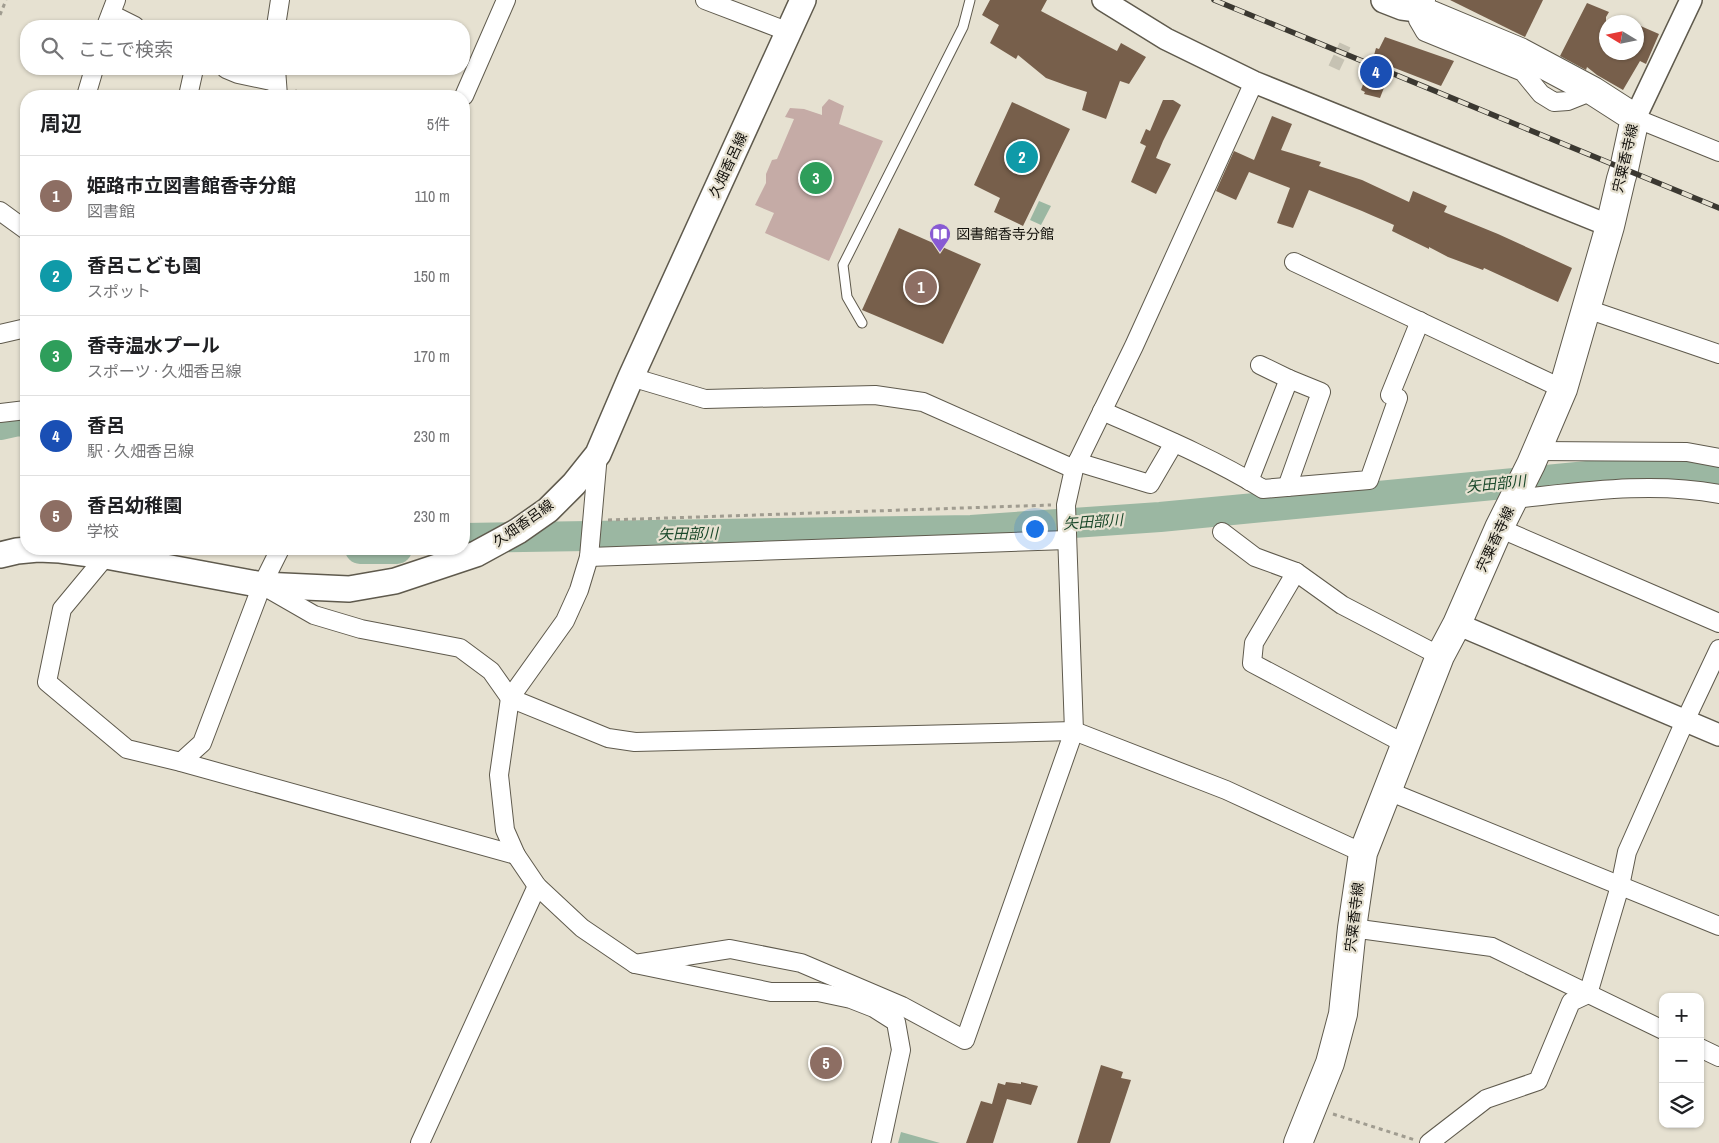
<!DOCTYPE html>
<html lang="ja">
<meta charset="utf-8">
<style>
body{margin:0;font-family:"Archivo Narrow","Noto Sans JP",sans-serif;background:#f2f2f2;color:#202124}
.controls{position:absolute;right:15px;bottom:15px;display:grid;overflow:hidden;border-radius:10px;box-shadow:0 1px 4px #0004}
.controls button{width:45px;height:45px;display:grid;place-items:center;padding:0;border:0;border-bottom:1px solid #e0e0e0;background:#fff;color:#202124;font:25px sans-serif}
.compass{position:absolute;left:1599px;top:15px;width:45px;height:45px;border-radius:50%;background:#fff;box-shadow:0 1px 4px #0004;rotate:280deg}
.you{position:absolute;left:1034px;top:528px;width:18px;height:18px;margin:-12px;border:4px solid #fff;border-radius:50%;background:#1a73e8;box-shadow:0 0 0 8px #1a73e833}
.badge{display:grid;place-items:center;width:32px;height:32px;border-radius:50%;background:#0f766e;color:#fff;font-size:16px;font-weight:700}
.pin{position:absolute;translate:-50% -50%;border:2px solid #fff;box-shadow:0 1px 5px #0006}
.list{margin:0;padding:0;list-style:none}
h2{display:flex;justify-content:space-between;align-items:center;height:65px;margin:0;padding:0 20px;font-size:21px}
h2 small{font-size:16px;font-weight:400;color:#757577}
.list li{display:grid;grid-template-columns:32px 1fr auto;gap:15px;align-items:center;box-sizing:border-box;height:80px;padding:0 20px;border-top:1px solid #e0e0e0}
.list b{display:block;font-size:19px;white-space:nowrap}
.list p{margin:0;font-size:16px;white-space:nowrap;color:#757577}
.list em{font-size:16px;font-style:normal;color:#757577}
.icon{flex:none;width:28px;height:28px;fill:none;stroke:currentColor;stroke-width:2;stroke-linecap:round;stroke-linejoin:round}
.map{position:relative;flex:none;width:1719px;height:1143px;overflow:hidden}
.search{position:absolute;background:#fff;box-shadow:0 1px 4px #0004;left:20px;top:20px;width:450px;height:55px;display:flex;align-items:center;gap:12px;box-sizing:border-box;padding:0 18px;border-radius:20px;color:#757577;font-size:19px}
.panel{position:absolute;background:#fff;box-shadow:0 1px 4px #0004;left:20px;top:90px;width:450px;height:465px;border-radius:20px}
.map>svg:first-child{display:block}
</style>
<div class="map">
<svg width="1719" height="1143" viewBox="0 0 1719 1143">
<rect width="100%" height="100%" fill="#e6e1d1"/>
<path fill="#c5aba6" d="M829,99L844,106L839,124L883,141L829,261L765,233L774,213L755,205L766,183V174L772,160L777,159L794,119L785,117L790,108L804,109L822,115V107Z"/>
<g fill="#9bb7a2">
<path d="M1039,201L1051,206L1041,225L1030,220Z"/>
<path d="M901,1132L940,1143H898Z"/>
</g>
<g fill="none" stroke-linecap="round" stroke-linejoin="round">
<g stroke="#9bb7a2" stroke-width="30">
<path d="M0,425L18,421L26,422"/>
<path d="M464,538L971,530L1160,517L1608,474L1694,470L1719,475"/>
<path d="M360,549H397"/>
</g>
</g>
<g fill="#775f4b">
<path d="M990,0H1047L1041,11L1117,51L1121,43L1146,57L1129,84L1120,81L1106,119L1082,110L1087,92L1068,86L1046,78L1018,55L1016,59L990,43L999,25L982,15Z"/>
<path d="M1450,0H1543L1525,37Z"/>
<path d="M1587,3L1609,12L1606,17V52H1636V24L1659,34L1646,64L1640,61L1623,90L1597,75L1587,67L1586,70L1560,56Z"/>
<path d="M1385,37L1454,61L1441,86L1392,67L1380,98L1364,94L1365,92L1361,90L1366,76L1368,77L1376,48L1379,49Z"/>
<path d="M1163,100H1173L1181,105L1163,141L1156,158L1171,164L1156,194L1131,182L1146,146L1140,143L1146,129L1150,131Z"/>
<path d="M1012,102L1070,129L1023,226L994,212L1000,198L974,185Z"/>
<path d="M1272,116L1292,124L1281,150L1321,162L1319,166L1362,180L1409,202L1413,191L1447,206L1444,212L1498,234L1572,268L1558,302L1484,268L1483,270L1448,257L1429,247V249L1392,231L1394,225L1362,211L1309,190L1293,228L1277,223L1290,188L1249,172L1236,200L1216,191L1234,151L1254,160Z"/>
<path d="M899,228L981,264L943,344L862,310Z"/>
<path d="M1101,1065L1123,1072L1121,1078L1131,1080L1110,1143H1077Z"/>
<path d="M1006,1082L1021,1084V1082L1038,1086L1031,1105L1007,1099L993,1143H966L981,1101L992,1104L998,1083L1005,1085Z"/>
</g>
<g fill="none" stroke-linecap="round" stroke-linejoin="round">
<path stroke="#c6c2b3" stroke-width="12" stroke-dasharray="12 6" stroke-linecap="butt" d="M1334,68L1345,45"/>
<g stroke="#5f5a4d" stroke-width="11">
<path id="service" d="M862,323L847,297L843,265L963,27L970,0"/>
</g>
<g stroke="#5f5a4d" stroke-width="20">
<g id="minor">
<path d="M705,0L789,32"/>
<path d="M1417,9L1418,20L1425,32L1523,72L1541,94L1554,102L1568,101L1593,91"/>
<path d="M111,14L135,26"/>
<path d="M106,26L116,0"/>
<path d="M276,26L280,0"/>
<path d="M226,69L238,74L276,82"/>
<path d="M276,69L278,96"/>
<path d="M86,96L94,69"/>
<path d="M188,96L194,69"/>
<path d="M464,96L506,0"/>
<path d="M1635,118L1719,152"/>
<path d="M0,211L26,230"/>
<path d="M1294,262L1563,389"/>
<path d="M1587,309L1719,354"/>
<path d="M0,334L26,328"/>
<path d="M1260,365L1289,379"/>
<path d="M631,377L705,399L875,395L923,402L1074,469"/>
<path d="M1102,411C1157,435 1213,458 1263,489L1369,480L1398,398L1390,395L1420,321"/>
<path d="M0,413L26,410"/>
<path d="M1537,451L1687,452L1719,458"/>
<path d="M598,454L589,557L579,590L565,621L510,698L499,775L505,830L516,855L537,886L582,928L635,964L771,992H818L851,999L874,1008L896,1022L901,1050L881,1143"/>
<path d="M1077,462L1150,484L1174,443"/>
<path d="M1249,481L1289,379L1321,392L1287,487"/>
<path d="M1513,499C1581,492 1651,481 1719,494"/>
<path d="M1499,528L1719,623"/>
<path d="M1222,532L1255,557L1296,572"/>
<path d="M109,549L106,556L62,609L47,682L127,749L181,762L516,855"/>
<path d="M589,557L1067,540"/>
<path d="M267,588L314,615L361,629L460,648L491,671L510,698L608,738L635,742L1074,731L1226,790L1363,853"/>
<path d="M1405,744L1252,663L1254,643L1296,572L1342,605L1440,656"/>
<path d="M181,762L202,743L262,585L280,549"/>
<path d="M1388,791L1719,926"/>
<path d="M1352,928L1492,947L1663,1030"/>
<path d="M635,964L730,949L801,963L902,1006L965,1040L1074,731L1066,505L1074,469L1134,346L1254,82"/>
<path d="M1700,1048L1719,1057"/>
<path d="M420,1143L537,886"/>
<path d="M1429,1143L1486,1099L1538,1081L1571,1002L1588,994L1620,886L1627,852L1685,721L1719,649"/>
</g>
</g>
<g stroke="#5f5a4d" stroke-width="24">
<g id="tertiary">
<path d="M1103,0L1166,39L1254,82L1610,226"/>
<path d="M1635,118L1691,0"/>
<path d="M1457,624L1719,735"/>
</g>
</g>
<g stroke="#5f5a4d" stroke-width="28">
<g id="secondary">
<path d="M1384,0L1402,7L1417,9"/>
<path d="M0,555L17,551L38,549L60,550L106,556L262,585L349,589L395,581L476,554L518,531L548,510L574,484L598,454L631,377L803,0"/>
</g>
</g>
<g stroke="#5f5a4d" stroke-width="30">
<path id="primary" d="M1298,1143L1330,1063L1343,1014L1352,928L1363,853L1440,656L1457,624L1499,528L1531,464L1563,389L1610,226L1621,179L1624,169L1635,118L1593,91L1520,52L1417,9L1421,0"/>
</g>
<g stroke="#a09c90" stroke-width="3" stroke-dasharray="4 4" stroke-linecap="butt">
<path d="M0,15L6,0"/>
<path d="M295,90L299,96"/>
<path d="M608,520L1051,505"/>
<path d="M1333,1114L1415,1140"/>
</g>
<use href="#service" stroke="#fff" stroke-width="9"/>
<use href="#minor" stroke="#fff" stroke-width="18"/>
<use href="#tertiary" stroke="#fff" stroke-width="21"/>
<use href="#secondary" stroke="#fff" stroke-width="25"/>
<use href="#primary" stroke="#fff" stroke-width="28"/>
<g stroke="#3b3831" stroke-width="5.5">
<path id="rail" d="M1214,0L1719,208"/>
</g>
<use href="#rail" stroke="#e6e1d1" stroke-width="4" stroke-dasharray="11" stroke-linecap="butt"/>
</g>
<defs>
<g id="library-pin" transform="scale(1.125)"><path d="M0 17L-7.5 6A9.5 9.5 0 1 1 7.5 6Z" fill="#885ad3" stroke="#e6e1d1"/><path d="M-6-4Q-3-5.5-.7-3.5V5Q-3 3-6 4ZM6-4Q3-5.5 .7-3.5V5Q3 3 6 4Z" fill="#fff"/></g>
</defs>
<g fill-rule="evenodd">
<use href="#library-pin" x="940" y="234"/>
</g>
<g text-anchor="middle" stroke-width="4.5" stroke-linejoin="round" paint-order="stroke">
<g font-size="14" fill="#110f0a" stroke="#e6e1d1">
<text transform="translate(1625 158) rotate(-77)" y="5">宍粟香寺線</text>
<text transform="translate(728 165) rotate(-65)" y="5">久畑香呂線</text>
<text transform="translate(523 523) rotate(-35)" y="5">久畑香呂線</text>
<text transform="translate(1495 539) rotate(-65)" y="5">宍粟香寺線</text>
<text transform="translate(1354 917) rotate(-83)" y="5">宍粟香寺線</text>
</g>
<g font-size="14" fill="#110f0a" stroke="#e6e1d1" text-anchor="start">
<text x="956" y="239">図書館香寺分館</text>
</g>
<g font-size="15" font-style="italic" fill="#1b492b" stroke="#e6e1d1">
<text transform="translate(1496 484) rotate(-6)" y="5">矢田部川</text>
<text transform="translate(1093 522) rotate(-4)" y="5">矢田部川</text>
<text transform="translate(688 534) rotate(-1)" y="5">矢田部川</text>
</g>
</g>
</svg>
<div class="controls">
<button>+</button>
<button>−</button>
<button><svg class="icon" aria-label="layers" viewBox="0 0 24 24"><path d="M12 4l9 5-9 5-9-5zM3 14l9 5 9-5"/></svg></button>
</div>
<svg class="compass" viewBox="-18 -18 36 36"><path d="M0-13l5 13h-10z" fill="#e53935"/><path d="M0 13l5-13h-10z" fill="#757577"/></svg>
<div class="you"></div>
<div class="pin badge" style="left:921px;top:287px;background:#8d6e63">1</div>
<div class="pin badge" style="left:1022px;top:157px;background:#0f9aa8">2</div>
<div class="pin badge" style="left:816px;top:178px;background:#2e9e5b">3</div>
<div class="pin badge" style="left:1376px;top:72px;background:#1a4fb4">4</div>
<div class="pin badge" style="left:826px;top:1063px;background:#8d6e63">5</div>
<div class="search"><svg class="icon" aria-label="search" viewBox="0 0 24 24"><circle cx="10" cy="10" r="6"/><path d="M15 15l6 6"/></svg>ここで検索</div>
<section class="panel">
<h2>周辺<small>5件</small></h2>
<ul class="list">
<li><span class="badge" style="background:#8d6e63">1</span><div><b>姫路市立図書館香寺分館</b><p>図書館</p></div><em>110 m</em></li>
<li><span class="badge" style="background:#0f9aa8">2</span><div><b>香呂こども園</b><p>スポット</p></div><em>150 m</em></li>
<li><span class="badge" style="background:#2e9e5b">3</span><div><b>香寺温水プール</b><p>スポーツ · 久畑香呂線</p></div><em>170 m</em></li>
<li><span class="badge" style="background:#1a4fb4">4</span><div><b>香呂</b><p>駅 · 久畑香呂線</p></div><em>230 m</em></li>
<li><span class="badge" style="background:#8d6e63">5</span><div><b>香呂幼稚園</b><p>学校</p></div><em>230 m</em></li>
</ul>
</section>
</div>
